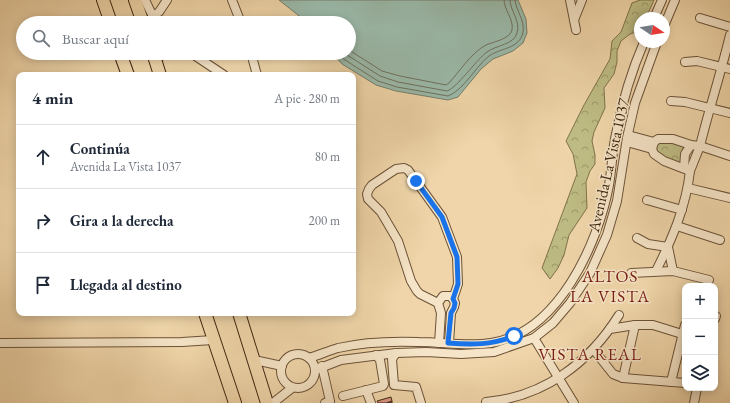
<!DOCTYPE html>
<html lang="es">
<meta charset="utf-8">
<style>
body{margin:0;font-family:"EB Garamond",serif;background:#f6f6f7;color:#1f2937}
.controls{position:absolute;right:12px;bottom:12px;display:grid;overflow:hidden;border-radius:8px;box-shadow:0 2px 10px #0003}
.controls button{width:36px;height:36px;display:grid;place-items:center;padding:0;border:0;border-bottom:1px solid #e0e1e3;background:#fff;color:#1f2937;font:20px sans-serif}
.compass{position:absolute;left:634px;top:12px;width:36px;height:36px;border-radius:50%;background:#fff;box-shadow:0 2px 10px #0003;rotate:102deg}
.stop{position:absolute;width:12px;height:12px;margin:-9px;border:3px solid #1a73e8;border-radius:50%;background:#fff}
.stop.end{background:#1a73e8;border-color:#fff;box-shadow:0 1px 4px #0008}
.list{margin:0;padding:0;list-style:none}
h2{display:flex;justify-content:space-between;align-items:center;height:52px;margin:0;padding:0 16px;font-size:17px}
h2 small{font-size:13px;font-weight:400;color:#747a83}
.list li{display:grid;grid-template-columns:26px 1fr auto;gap:12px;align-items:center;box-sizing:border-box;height:64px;padding:0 16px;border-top:1px solid #e0e1e3}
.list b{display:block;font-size:15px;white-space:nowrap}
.list p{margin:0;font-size:13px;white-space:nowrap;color:#747a83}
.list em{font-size:13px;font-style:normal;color:#747a83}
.icon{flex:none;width:22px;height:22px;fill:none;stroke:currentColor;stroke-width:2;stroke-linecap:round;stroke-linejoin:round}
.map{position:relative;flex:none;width:730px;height:403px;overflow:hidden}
.search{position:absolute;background:#fff;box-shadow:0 2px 10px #0003;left:16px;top:16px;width:340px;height:44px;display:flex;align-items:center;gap:10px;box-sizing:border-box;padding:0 14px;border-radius:22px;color:#747a83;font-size:15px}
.panel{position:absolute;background:#fff;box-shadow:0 2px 10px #0003;left:16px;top:72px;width:340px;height:244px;border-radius:8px}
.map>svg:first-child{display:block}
</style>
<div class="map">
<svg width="730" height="403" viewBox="0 0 730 403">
<defs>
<pattern id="forest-crowns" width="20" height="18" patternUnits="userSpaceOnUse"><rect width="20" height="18" fill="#bebc84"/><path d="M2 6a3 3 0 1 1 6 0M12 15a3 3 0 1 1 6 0" fill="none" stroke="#9c996b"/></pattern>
</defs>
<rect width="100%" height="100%" fill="#efd5a9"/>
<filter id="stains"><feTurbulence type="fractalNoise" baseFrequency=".005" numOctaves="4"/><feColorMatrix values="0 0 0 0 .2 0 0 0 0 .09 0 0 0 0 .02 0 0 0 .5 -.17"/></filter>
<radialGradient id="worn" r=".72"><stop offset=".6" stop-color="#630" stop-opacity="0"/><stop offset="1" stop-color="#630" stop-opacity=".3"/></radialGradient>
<g fill="url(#forest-crowns)" stroke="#80724a">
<path d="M640,0H654L646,18H640V31L630,34L621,41L617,51V62L614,74L604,88L605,108L594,132L592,141L595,155V164L590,171L586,182L587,208L569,235L564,255L558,268L550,279L542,268L577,174L573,154L566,141L584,105L610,59L612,41L621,32L632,3Z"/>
<path d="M658,139L691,145L684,168L654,154Z"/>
</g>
<path fill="#9ab9a9" stroke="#767f6c" d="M279,0H518L526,19L527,33L523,43L513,51L493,59L481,69L458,97L448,100L396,91L376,85L342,64L332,53H349V23H308Z"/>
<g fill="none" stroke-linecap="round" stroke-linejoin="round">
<g stroke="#6e705d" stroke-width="1">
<path d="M349,50L382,71L400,76L446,85L449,83C460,71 471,53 486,45C493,42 510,39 512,30C514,19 504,10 504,0"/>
<path d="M337,53L345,60L378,81L397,87L448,96C464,90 475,67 489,56C500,48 520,49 523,32C525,20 516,11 515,0"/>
<path d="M344,53L380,76L398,82L447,91C458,87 475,61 487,52C496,45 514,45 517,33C521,21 510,11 510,0"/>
</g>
<g stroke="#6c5237" stroke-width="10">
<g id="minor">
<path d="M145,0L156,23"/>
<path d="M232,0L241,23"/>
<path d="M570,0L576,30"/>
<path d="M153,16L159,12L167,0"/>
<path d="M654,18L662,0"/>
<path d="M700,18L730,27"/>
<path d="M574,20L582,0"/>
<path d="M664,26L675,0"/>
<path d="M730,35C721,73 709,109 700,146L730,156"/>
<path d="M191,53L224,75"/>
<path d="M251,53L257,75"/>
<path d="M155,59L167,53"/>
<path d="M685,62L697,61L730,69"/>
<path d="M671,101L685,102L730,113"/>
<path d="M628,135L654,142"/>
<path d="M658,139H673L691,145L700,146L690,171L664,161L654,154L652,149L654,142Z"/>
<path d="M627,142L652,149"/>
<path d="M684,168L685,154L691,145"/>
<path d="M688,188L730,198"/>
<path d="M647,200L682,210"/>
<path d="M677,226L720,240"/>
<path d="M637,238L648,244L668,247"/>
<path d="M668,247L673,271"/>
<path d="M656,271C672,239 686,207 690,171"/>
<path d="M631,273L673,271L709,280"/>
<path d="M438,303L420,294L417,291L411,281L398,241L381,212L368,199L367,194L369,189L372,185L396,169L404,168L408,170L442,217L457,257L458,284L453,299L455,303L454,307L451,313L449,343"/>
<path d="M715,319L716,316"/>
<path d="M610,329L635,325H653L682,334"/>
<path d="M534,338L574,403"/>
<path d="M0,343L182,342L213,340"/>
<path d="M439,343L441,313L438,303L443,296H450L453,299"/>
<path d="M594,350L613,374L623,378L685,383"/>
<path d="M396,353L392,359L394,385L416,387L421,403"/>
<circle cx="298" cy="371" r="17"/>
<path d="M309,358C319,355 328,351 338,348C364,342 392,341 419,342C443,342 468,347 491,343C558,333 598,244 609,185C612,168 612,151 616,134C622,103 631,72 644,42"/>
<path d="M254,360L282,366"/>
<path d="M322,366L330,401L325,403"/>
<path d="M315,370L341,360L396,353L426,352L461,354L494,352L534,338L553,323L570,303L590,273L607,235L617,201L627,138L635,103L657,42"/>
<path d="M623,378L635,325"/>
<path d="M671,382L685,325"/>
<path d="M366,390L371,403"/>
<path d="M343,396L383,386L384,384L380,360L376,355"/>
<path d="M486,402C544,397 589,363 619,315"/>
<path d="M273,403L292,388"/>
<path d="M694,403L697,388"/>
</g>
</g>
<g stroke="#412711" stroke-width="14">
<g id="highway">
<path d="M103,0L111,23"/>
<path d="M135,0L143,23"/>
<path d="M120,53L128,75"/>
<path d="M153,53L160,75"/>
<path d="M205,313L235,403"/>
<path d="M239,313L267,403"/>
</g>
</g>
<use href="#minor" stroke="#f5e4c7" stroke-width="8"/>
<use href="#highway" stroke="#efd5a9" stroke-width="12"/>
</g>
<path fill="#99685d" stroke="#412711" d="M392,401V403H386Z"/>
<path fill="#da9585" stroke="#412711" d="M391,397L392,401L386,403H378L377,401Z"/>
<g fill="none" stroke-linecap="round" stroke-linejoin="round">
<path stroke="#1a73e8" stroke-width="5" d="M416,181L442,217L457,257L458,284L453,299L455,303L454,308L451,313L448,343C472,345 492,345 514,336"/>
</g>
<g text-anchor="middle" stroke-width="3" stroke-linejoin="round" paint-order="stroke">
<g font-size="16" fill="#412711" stroke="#f5e4c7">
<text transform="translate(608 165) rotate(-77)" y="6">Avenida La Vista 1037</text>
</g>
<g font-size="17" letter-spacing="1" fill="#7a1f14" stroke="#f5e4c7">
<text x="610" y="282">ALTOS<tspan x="610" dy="20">LA VISTA</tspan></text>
<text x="590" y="360">VISTA REAL</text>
</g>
</g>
<rect width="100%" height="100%" filter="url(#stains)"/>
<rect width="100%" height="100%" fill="url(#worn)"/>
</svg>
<div class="controls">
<button>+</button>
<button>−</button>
<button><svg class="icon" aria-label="layers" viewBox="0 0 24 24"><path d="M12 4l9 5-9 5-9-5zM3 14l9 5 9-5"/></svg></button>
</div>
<svg class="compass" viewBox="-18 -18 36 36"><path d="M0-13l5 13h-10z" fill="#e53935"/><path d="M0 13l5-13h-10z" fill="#747a83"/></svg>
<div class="stop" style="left:514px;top:336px"></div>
<div class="stop end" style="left:416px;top:181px"></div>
<div class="search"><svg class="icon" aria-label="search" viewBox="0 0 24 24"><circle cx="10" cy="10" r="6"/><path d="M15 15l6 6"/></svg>Buscar aquí</div>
<section class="panel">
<h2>4 min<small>A pie · 280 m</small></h2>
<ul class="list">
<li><svg class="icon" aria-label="ahead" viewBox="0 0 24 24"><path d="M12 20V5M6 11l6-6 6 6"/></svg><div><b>Continúa</b><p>Avenida La Vista 1037</p></div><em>80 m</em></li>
<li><svg class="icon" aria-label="right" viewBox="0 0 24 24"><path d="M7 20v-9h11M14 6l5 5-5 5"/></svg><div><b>Gira a la derecha</b></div><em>200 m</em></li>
<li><svg class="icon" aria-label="arrive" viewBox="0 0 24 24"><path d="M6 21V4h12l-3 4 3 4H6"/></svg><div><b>Llegada al destino</b></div></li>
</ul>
</section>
</div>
